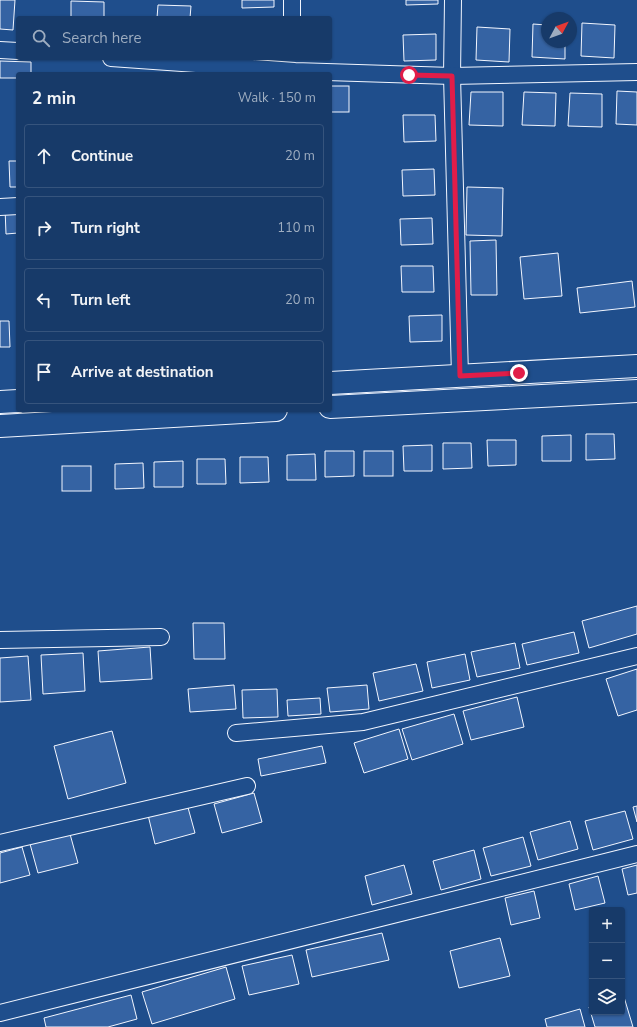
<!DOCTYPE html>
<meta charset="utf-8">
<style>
body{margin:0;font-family:"Nunito Sans",sans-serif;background:#244571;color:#f1f3f6}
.controls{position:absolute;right:12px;bottom:12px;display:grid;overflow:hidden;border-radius:4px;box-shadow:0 1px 3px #0004}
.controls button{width:36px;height:36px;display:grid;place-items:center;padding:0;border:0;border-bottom:1px solid #36547d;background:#173a69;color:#f1f3f6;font:20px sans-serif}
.compass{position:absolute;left:541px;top:12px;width:36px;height:36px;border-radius:50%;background:#173a69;box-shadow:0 1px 3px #0004;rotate:49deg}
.stop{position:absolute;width:12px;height:12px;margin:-9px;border:3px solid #e11d48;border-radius:50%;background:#fff}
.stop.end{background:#e11d48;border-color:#fff;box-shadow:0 1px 4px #0008}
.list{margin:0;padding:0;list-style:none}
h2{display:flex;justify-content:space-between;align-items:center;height:52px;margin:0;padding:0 16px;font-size:17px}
h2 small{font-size:13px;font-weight:400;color:#9eadc0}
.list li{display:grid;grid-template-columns:26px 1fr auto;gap:12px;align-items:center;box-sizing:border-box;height:64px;margin:0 8px 8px;padding:0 8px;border:1px solid #36547d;border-radius:4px}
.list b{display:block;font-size:15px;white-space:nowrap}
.list em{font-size:13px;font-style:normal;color:#9eadc0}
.icon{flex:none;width:22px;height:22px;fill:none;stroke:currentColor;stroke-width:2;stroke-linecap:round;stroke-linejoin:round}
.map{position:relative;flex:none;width:637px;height:1027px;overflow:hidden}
.search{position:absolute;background:#173a69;box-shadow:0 1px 3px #0004;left:16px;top:16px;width:316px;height:44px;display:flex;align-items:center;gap:10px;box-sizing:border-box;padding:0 14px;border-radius:4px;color:#9eadc0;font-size:15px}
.panel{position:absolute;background:#173a69;box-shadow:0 1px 3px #0004;left:16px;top:72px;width:316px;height:340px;border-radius:4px}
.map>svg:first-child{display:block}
</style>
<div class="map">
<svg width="637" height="1027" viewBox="0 0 637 1027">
<rect width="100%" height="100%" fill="#1f4e8c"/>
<g fill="#3563a3" stroke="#f2f6ff">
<path d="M0,0H15L13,30L0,29Z"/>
<path d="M242,0H274V7L242,8Z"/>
<path d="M406,0H438V4L406,5Z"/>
<path d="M71,1L104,2V18H71Z"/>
<path d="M158,5L191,6L190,18H157Z"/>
<path d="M582,23L615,25L614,58L581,56Z"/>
<path d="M533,24L547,25V42H565V59L532,57Z"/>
<path d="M477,27L510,29L509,62L476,60Z"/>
<path d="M436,34V60L404,61L403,35Z"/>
<path d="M0,61L31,62V74H18V78H0Z"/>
<rect x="330" y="86" width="19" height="26"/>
<path d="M617,91L637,92V125L616,124Z"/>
<path d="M471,92H503V126L469,125Z"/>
<path d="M524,92L556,93L555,126L522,125Z"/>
<path d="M570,93L602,94V127L568,126Z"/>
<path d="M403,115H435L436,141L404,142Z"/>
<path d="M9,161H18V187H10Z"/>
<path d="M434,169L435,195L403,196L402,170Z"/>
<path d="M467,187L503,188L502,236L466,235Z"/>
<path d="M18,207V233L6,234L5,208Z"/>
<path d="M432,218L433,244L401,245L400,219Z"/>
<path d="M496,240L497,295H471L470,241Z"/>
<path d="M558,253L562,296L524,299L520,257Z"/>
<path d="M401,266H433L434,292H402Z"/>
<path d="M632,281L635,307L580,313L577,288Z"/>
<path d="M442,315V341L410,342L409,316Z"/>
<path d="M0,321H9L10,347H0Z"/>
<path d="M586,434H614L615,459L586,460Z"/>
<path d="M571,435V461H542V436Z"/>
<path d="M487,440H516V465L488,466Z"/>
<path d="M443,443H471L472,468L443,469Z"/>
<path d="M432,445V471H404L403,446Z"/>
<path d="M325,451H354V476L325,477Z"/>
<rect x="364" y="451" width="29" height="25"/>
<path d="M315,454L316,480H287V455Z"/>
<path d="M240,457H268L269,482L240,483Z"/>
<path d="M197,459H225L226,484H197Z"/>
<path d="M183,461V487H154V462Z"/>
<path d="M143,463L144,488L115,489V464Z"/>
<rect x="62" y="466" width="29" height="25"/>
<path d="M637,606V634L589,648L582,621Z"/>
<path d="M193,623H224L225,659H194Z"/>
<path d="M574,632L579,653L527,665L522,644Z"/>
<path d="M515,643L520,668L477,677L471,652Z"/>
<path d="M150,647L152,679L100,682L98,651Z"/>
<path d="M83,653L85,691L43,694L41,655Z"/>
<path d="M465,654L470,680L432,688L427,662Z"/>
<path d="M28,656L31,700L0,702V658Z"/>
<path d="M416,664L423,691L379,701L373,673Z"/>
<path d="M637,669V710L618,716L606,679Z"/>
<path d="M234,685L236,709L190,712L188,689Z"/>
<path d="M367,685L369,709L330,712L327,688Z"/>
<path d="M277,689L278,717L243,718L242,690Z"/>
<path d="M517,697L524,727L471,740L463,711Z"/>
<path d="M320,698L321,714L288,716L287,700Z"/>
<path d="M454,714L463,744L412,760L402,729Z"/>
<path d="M399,729L408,759L364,773L354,743Z"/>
<path d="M112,731L126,783L68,799L54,746Z"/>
<path d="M322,746L326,763L261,776L258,759Z"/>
<path d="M254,793L262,822L222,833L214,804Z"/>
<path d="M187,804L195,833L155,844L148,815Z"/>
<path d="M637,806V822L633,807Z"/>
<path d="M625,811L633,839L593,850L585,821Z"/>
<path d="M570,821L578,849L538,860L530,832Z"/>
<path d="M70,834L78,863L38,873L30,844Z"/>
<path d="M523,837L531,866L491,876L483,848Z"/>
<path d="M22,847L30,875L0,883V853Z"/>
<path d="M474,850L481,879L441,890L433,861Z"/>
<path d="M404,865L412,894L372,905L365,876Z"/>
<path d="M637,865V893L628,895L622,869Z"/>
<path d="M598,876L605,903L575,910L569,884Z"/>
<path d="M534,891L540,918L511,925L505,898Z"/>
<path d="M382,933L389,960L312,977L306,950Z"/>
<path d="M500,938L510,976L459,988L450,951Z"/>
<path d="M292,955L299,984L249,995L242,966Z"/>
<path d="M226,967L235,999L152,1024L142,992Z"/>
<path d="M131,995L137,1019L108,1027H46L44,1018Z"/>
<path d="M624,997L633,1027H595L589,1007L592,1006V1012H622V998Z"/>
<path d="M580,1009L585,1027H547L545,1019Z"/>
</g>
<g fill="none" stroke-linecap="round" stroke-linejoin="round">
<g stroke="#f2f6ff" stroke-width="18">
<g id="street">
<path d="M292,0V18"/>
<path d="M453,0L452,76L460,376"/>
<path d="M0,50L18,51"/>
<path d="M111,58L295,71L452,76L637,72"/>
<path d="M0,207L18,206"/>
<path d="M0,640L161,637"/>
<path d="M236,733L363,722L637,656"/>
<path d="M0,843L247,786"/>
<path d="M0,1013L637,854"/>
</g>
</g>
<g stroke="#f2f6ff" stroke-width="24">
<g id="primary">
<path d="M330,383L637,366"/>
<path d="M0,402L18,401"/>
<path d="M330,407L637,391"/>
<path d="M0,426L276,410"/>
</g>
</g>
<use href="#street" stroke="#1f4e8c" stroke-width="16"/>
<use href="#primary" stroke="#1f4e8c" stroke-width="22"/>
</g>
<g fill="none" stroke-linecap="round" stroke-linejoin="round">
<path stroke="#e11d48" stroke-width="5" d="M409,75L452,76L460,376L519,373"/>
</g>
</svg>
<div class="controls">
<button>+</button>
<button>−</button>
<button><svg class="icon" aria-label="layers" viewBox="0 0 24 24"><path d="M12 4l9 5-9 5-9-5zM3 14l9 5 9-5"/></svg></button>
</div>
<svg class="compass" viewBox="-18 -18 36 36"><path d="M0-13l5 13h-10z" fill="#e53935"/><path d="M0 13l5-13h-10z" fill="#9eadc0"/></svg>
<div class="stop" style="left:409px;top:75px"></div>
<div class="stop end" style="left:519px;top:373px"></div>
<div class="search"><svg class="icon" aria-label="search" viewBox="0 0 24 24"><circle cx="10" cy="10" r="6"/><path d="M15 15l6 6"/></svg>Search here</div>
<section class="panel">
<h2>2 min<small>Walk · 150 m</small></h2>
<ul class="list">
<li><svg class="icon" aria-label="ahead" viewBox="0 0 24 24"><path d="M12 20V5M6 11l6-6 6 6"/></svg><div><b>Continue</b></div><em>20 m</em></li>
<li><svg class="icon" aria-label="right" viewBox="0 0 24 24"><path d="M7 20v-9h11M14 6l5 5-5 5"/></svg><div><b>Turn right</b></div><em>110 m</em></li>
<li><svg class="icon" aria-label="left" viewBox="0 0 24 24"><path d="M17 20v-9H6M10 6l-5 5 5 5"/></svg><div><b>Turn left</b></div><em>20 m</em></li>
<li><svg class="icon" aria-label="arrive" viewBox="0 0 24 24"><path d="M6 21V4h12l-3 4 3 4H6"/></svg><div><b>Arrive at destination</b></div></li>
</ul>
</section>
</div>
